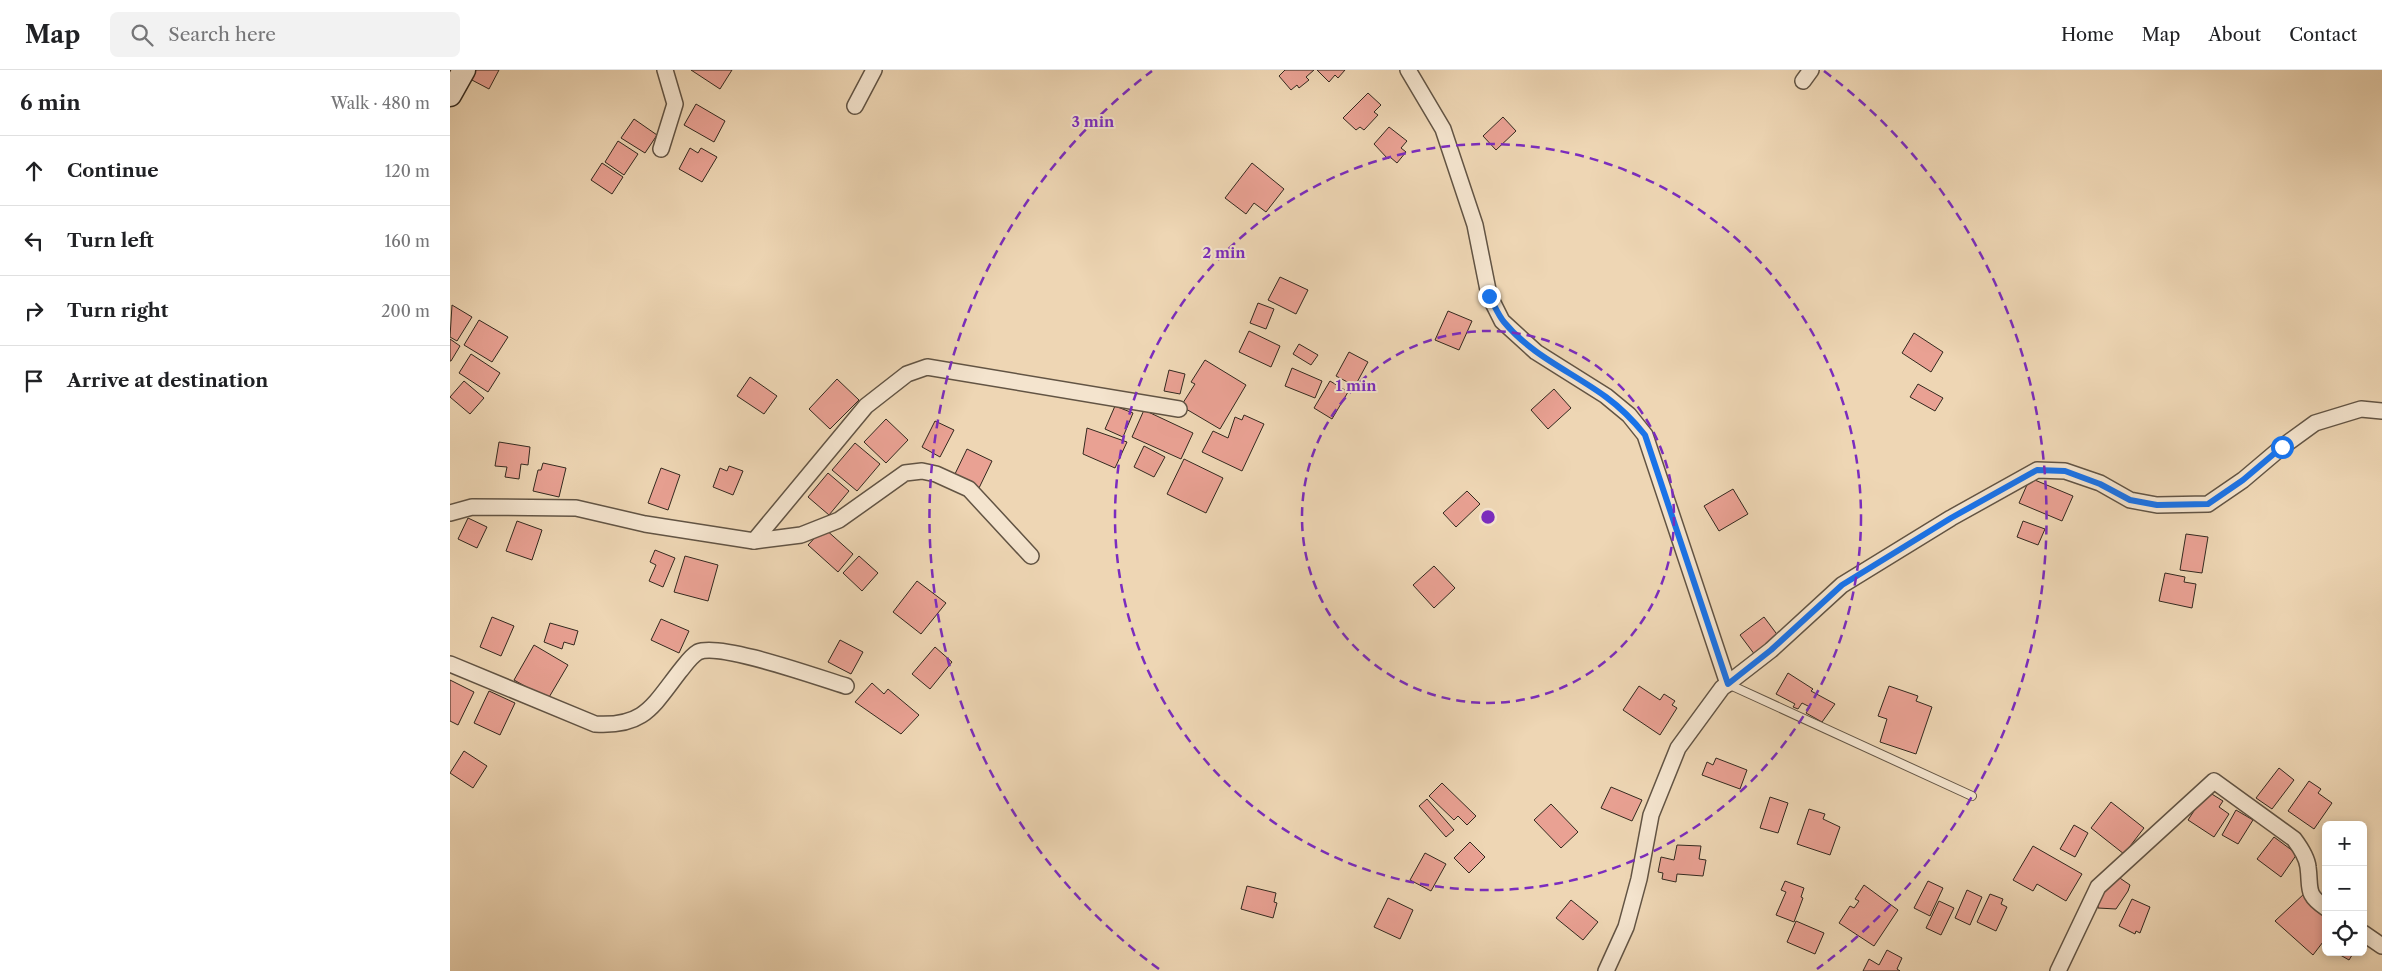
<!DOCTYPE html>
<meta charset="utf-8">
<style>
body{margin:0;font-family:"Libre Caslon Text",serif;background:#f2f2f2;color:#202124}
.controls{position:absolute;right:15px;bottom:15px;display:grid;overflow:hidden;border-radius:8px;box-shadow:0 2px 8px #0003}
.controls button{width:45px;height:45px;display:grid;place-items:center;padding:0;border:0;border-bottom:1px solid #e0e0e0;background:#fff;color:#202124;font:25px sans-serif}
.stop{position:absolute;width:15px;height:15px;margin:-11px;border:4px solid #1a73e8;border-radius:50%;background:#fff}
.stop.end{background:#1a73e8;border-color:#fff;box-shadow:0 1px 5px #0008}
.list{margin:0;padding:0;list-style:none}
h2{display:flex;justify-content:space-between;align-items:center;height:65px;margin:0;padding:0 20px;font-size:21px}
h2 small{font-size:16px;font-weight:400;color:#757577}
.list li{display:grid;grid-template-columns:32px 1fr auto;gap:15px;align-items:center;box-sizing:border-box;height:70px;padding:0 20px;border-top:1px solid #e0e0e0}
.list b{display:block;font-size:19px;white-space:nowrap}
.list em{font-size:16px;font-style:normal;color:#757577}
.icon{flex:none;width:28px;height:28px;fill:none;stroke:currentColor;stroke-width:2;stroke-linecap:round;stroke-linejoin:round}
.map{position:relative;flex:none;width:1932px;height:901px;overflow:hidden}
header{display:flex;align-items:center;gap:30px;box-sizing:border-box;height:70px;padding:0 25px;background:#fff;border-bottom:1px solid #e0e0e0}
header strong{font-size:24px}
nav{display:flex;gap:28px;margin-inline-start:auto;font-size:18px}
.search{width:350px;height:45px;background:#f2f2f2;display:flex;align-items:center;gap:12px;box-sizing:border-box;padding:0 18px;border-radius:8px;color:#757577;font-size:19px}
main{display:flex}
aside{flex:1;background:#fff}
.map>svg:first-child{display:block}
</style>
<header>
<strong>Map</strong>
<div class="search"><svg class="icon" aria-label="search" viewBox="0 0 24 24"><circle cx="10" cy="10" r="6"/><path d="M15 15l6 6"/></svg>Search here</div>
<nav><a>Home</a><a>Map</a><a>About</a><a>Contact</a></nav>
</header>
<main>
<aside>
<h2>6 min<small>Walk · 480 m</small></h2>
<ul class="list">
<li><svg class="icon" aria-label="ahead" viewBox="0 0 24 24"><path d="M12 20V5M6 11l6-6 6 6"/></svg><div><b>Continue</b></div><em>120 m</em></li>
<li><svg class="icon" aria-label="left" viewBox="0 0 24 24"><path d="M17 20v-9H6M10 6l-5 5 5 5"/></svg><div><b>Turn left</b></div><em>160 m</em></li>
<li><svg class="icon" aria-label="right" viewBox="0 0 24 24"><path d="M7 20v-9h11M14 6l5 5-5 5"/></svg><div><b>Turn right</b></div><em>200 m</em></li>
<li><svg class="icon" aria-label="arrive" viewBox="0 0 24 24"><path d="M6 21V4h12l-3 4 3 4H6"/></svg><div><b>Arrive at destination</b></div></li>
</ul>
</aside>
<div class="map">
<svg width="1932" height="901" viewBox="0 0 1932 901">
<rect width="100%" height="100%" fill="#eed6b4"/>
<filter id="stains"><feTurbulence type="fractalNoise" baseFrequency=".004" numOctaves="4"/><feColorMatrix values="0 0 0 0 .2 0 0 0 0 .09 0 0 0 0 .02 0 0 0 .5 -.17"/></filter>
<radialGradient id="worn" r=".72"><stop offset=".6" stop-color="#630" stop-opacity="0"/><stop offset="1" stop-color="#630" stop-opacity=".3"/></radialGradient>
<g fill="#e9a193" stroke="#33291f">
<path d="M24,0H49L39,19L20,9Z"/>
<path d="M241,0H282L270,19Z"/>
<path d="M835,0H864L856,7L859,10L849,18L847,15L841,20L829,6Z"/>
<path d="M867,0H895L888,8L885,5L879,12Z"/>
<path d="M918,23L931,35L924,42L928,45L914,60L910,57L906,60L893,48Z"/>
<path d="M246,34L275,51L264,72L234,55Z"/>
<path d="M1053,47L1066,61L1046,80L1033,66Z"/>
<path d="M184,49L207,65L195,83L171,68Z"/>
<path d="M939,57L957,71L951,78L956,82L947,93L940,87L938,89L924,74Z"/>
<path d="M168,71L188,84L174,105L155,92Z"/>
<path d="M240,78L248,83L251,78L267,87L252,112L229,99Z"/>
<path d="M152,93L173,107L162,124L141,110Z"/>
<path d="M802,93L834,119L816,142L804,133L796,144L775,128Z"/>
<path d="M830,207L858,220L846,244L818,230Z"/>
<path d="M808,233L824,239L816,259L800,253Z"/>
<path d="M2,235L22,247L7,271L0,267Z"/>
<path d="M998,241L1022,251L1009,280L985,270Z"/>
<path d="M29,250L58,267L42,292L14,275Z"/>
<path d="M799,261L830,276L821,297L789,282Z"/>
<path d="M1464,263L1493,282L1481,302L1452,283Z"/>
<path d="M0,269L10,276L1,291H0Z"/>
<path d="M849,274L868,285L861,295L843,284Z"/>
<path d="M899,282L918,292L905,316L886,306Z"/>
<path d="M21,284L50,303L38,322L9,303Z"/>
<path d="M755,290L796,315L770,359L731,336L745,314L741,312Z"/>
<path d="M842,298L872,311L865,328L835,316Z"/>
<path d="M719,300L735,304L730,324L714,321Z"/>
<path d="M300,307L327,326L314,344L287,326Z"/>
<path d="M387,309L409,330L380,359L359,339Z"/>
<path d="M14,311L34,328L20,344L0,327Z"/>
<path d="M880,311L898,322L882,349L864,338Z"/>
<path d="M1468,314L1493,328L1485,341L1460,327Z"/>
<path d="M1104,319L1121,338L1098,359L1081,340Z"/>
<path d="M665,336L683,343L673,367L655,359Z"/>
<path d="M694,340L743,363L731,389L682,367Z"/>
<path d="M794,345L814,354L792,401L752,382L763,361L778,368L785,347L792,350Z"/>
<path d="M436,349L458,370L436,393L414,372Z"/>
<path d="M485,351L504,360L490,387L472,377Z"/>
<path d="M637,358L677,372L665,398L633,384Z"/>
<path d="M49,372L80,377L78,395L71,394L69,409L55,407L57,397L45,396Z"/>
<path d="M405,373L430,394L407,421L382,400Z"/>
<path d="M694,376L715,387L704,407L684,397Z"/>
<path d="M517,379L542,391L529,418L504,406Z"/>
<path d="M734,389L773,408L756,443L717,424Z"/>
<path d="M93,393L116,398L109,427L83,421L88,400H91Z"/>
<path d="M279,396L293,401L283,425L263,417L270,398L277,401Z"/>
<path d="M211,398L230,405L218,440L198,433Z"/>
<path d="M378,403L399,421L379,445L358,427Z"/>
<path d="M1580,408L1623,426L1612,451L1569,433Z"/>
<path d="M1283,419L1298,444L1269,461L1254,436Z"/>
<path d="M1017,421L1030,434L1006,457L993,443Z"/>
<path d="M18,448L37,457L27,478L8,469Z"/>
<path d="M67,451L92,460L82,490L56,481Z"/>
<path d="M1573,451L1595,459L1588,475L1567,467Z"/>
<path d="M374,458L403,484L388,502L358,475Z"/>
<path d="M1736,464L1758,467L1752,503L1730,500Z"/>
<path d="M205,480L225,488L213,517L199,511L206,495L200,492Z"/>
<path d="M235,486L268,495L258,531L224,522Z"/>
<path d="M409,486L428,503L412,521L393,503Z"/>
<path d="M984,496L1005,518L984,538L963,515Z"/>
<path d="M1715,503L1735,507L1734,512L1746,514L1742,538L1709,531Z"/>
<path d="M467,511L496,533L471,564L443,542Z"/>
<path d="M42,547L64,556L51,586L30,577Z"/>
<path d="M1314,547L1329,567L1305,585L1290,565Z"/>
<path d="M211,549L239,561L229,583L201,570Z"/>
<path d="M100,553L128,561L124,575L114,572L112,579L94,572Z"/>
<path d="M390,570L413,582L401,604L378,592Z"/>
<path d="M84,575L118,595L98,629L64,610Z"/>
<path d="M485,577L502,592L480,619L462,604Z"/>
<path d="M1338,603L1363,619L1361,621L1385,634L1372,652L1356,643L1360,637L1352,633L1348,639L1343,637L1345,634L1326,624Z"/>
<path d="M0,610L24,622L8,655L0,651Z"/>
<path d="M422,613L434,624L438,619L469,645L451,664L405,632Z"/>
<path d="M1189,616L1210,630L1214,624L1225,631L1222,635L1227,638L1210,665L1173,640Z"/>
<path d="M1439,616L1468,626L1466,631L1482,637L1466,684L1430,672L1437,649L1428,646Z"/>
<path d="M39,621L65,633L50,665L24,653Z"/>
<path d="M14,681L37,696L23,718L0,703Z"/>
<path d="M1266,688L1297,700L1290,719L1252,705L1257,692L1263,695Z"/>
<path d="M1829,698L1844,710L1822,739L1806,728Z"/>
<path d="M1859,711L1871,719L1868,723L1882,733L1864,759L1838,741Z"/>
<path d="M992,713L1026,746L1017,755L1008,746L1004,750L979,726Z"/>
<path d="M1161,717L1192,730L1182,751L1151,738Z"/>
<path d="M1757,721L1773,731L1769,737L1779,744L1764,767L1738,750Z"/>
<path d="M1320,727L1338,733L1328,763L1310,758Z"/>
<path d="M977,729L1004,760L996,767L969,736Z"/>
<path d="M1661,732L1694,758L1674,784L1641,758Z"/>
<path d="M1101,734L1128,762L1111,778L1084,750Z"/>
<path d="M1359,739L1375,744L1373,749L1390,757L1380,785L1347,774Z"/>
<path d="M1786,740L1803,750L1788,774L1772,765Z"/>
<path d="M1624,755L1638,763L1625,787L1610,779Z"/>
<path d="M1824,767L1847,784L1831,807L1807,789Z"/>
<path d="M1020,772L1035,787L1019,803L1004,788Z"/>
<path d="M1227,775L1251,776L1249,789L1256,790L1253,806L1227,804L1226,812L1212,809L1213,803L1208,802L1211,787L1224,790Z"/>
<path d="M1583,776L1632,804L1616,831L1587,814L1583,821L1563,810Z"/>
<path d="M975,783L996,794L981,821L960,810Z"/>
<path d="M1664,804L1680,815L1678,821L1666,839L1648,838V826Z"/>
<path d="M1335,811L1354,818L1351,827L1353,828L1344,852L1326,845L1336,822L1331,820Z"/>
<path d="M1478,811L1493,818L1480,846L1464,838Z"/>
<path d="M1414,815L1448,840L1424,876L1389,853L1400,836L1404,838L1409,831L1405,829Z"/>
<path d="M797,816L826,823L824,832L827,833L823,848L791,839Z"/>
<path d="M1517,820L1532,827L1520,855L1505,848Z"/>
<path d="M1855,823L1876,847V868L1863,885L1825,851Z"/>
<path d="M1540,824L1553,829L1551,834L1557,837L1546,861L1527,852Z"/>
<path d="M938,828L963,840L950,869L924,857Z"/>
<path d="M1682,829L1700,837L1690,863L1686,861L1685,864L1669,856Z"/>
<path d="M1121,830L1148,852L1133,870L1106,848Z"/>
<path d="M1489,831L1504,838L1491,865L1476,858Z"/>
<path d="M1346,851L1374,863L1365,884L1337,872Z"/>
<path d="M1437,880L1452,888L1447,899L1450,901H1413L1419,889L1429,895Z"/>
<path d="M1885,882H1904L1899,890Z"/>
</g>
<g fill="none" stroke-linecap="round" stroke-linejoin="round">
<g stroke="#625444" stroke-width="10">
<path id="lane" d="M1278,614L1522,726"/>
</g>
<g stroke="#625444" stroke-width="18">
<g id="street">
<path d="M958,0L993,59L1025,155L1039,225L1052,251L1086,282L1156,326L1179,345L1195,365L1278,614"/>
<path d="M1353,11L1361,0"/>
<path d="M405,36L424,0"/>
<path d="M211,79L225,34L215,0"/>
<path d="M0,443L22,437L126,438L195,454L304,471L351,465L389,450L455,403L472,401L486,404L519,419L581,486"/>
<path d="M304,471L416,336L457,304L477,297L729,339"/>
<path d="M0,594L145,654C194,657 202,637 230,601C235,595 241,586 248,582C270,572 369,608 396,616"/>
<path d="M1913,863L1932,876"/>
<path d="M1156,901L1176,857L1189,809L1201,745L1228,678L1272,618L1321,580L1392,515L1501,448L1587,400L1615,401L1650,413L1680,430L1707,435L1758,434L1793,410L1832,377L1865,353L1911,339L1932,341"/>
<path d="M1608,901L1648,817L1764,711L1844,769C1850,777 1857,787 1858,797C1861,819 1855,824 1876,838"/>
</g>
</g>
<g stroke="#33291f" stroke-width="25">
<path id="secondary" d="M0,25L14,0"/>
</g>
<use href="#lane" stroke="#f4e4ce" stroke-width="8"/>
<use href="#street" stroke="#f4e4ce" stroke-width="15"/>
<use href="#secondary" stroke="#f4e4ce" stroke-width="22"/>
</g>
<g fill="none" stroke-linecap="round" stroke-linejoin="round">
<path stroke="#1a73e8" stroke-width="6" d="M1039,226C1044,234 1048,245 1054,252C1082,286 1122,302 1156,327C1171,338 1183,350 1195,365L1278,614L1321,580L1392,515L1501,448L1587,400L1615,401L1650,414L1680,430L1707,435L1758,434L1793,410L1832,377"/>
</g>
<g fill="none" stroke="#7b2cbf" stroke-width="2.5" stroke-dasharray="9 6">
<circle cx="1038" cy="447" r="186"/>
<circle cx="1038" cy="447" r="373"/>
<path d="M709 899A559 559 0 0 1 702 1M1374 1A559 559 0 0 1 1367 899"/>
</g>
<circle cx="1038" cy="447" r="8" fill="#7b2cbf" stroke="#f4e4ce" stroke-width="2.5"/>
<g font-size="15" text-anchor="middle" font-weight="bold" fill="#7b2cbf" stroke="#f4e4ce" stroke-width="4" stroke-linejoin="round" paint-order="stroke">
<text x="643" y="57">3 min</text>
<text x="774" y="188">2 min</text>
<text x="906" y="321">1 min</text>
</g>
<rect width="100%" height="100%" filter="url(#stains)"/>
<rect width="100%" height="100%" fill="url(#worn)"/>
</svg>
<div class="controls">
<button>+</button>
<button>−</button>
<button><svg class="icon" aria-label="locate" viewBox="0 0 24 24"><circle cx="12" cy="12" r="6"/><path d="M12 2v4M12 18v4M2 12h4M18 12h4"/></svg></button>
</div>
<div class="stop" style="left:1832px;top:377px"></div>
<div class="stop end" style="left:1039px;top:226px"></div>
</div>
</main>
